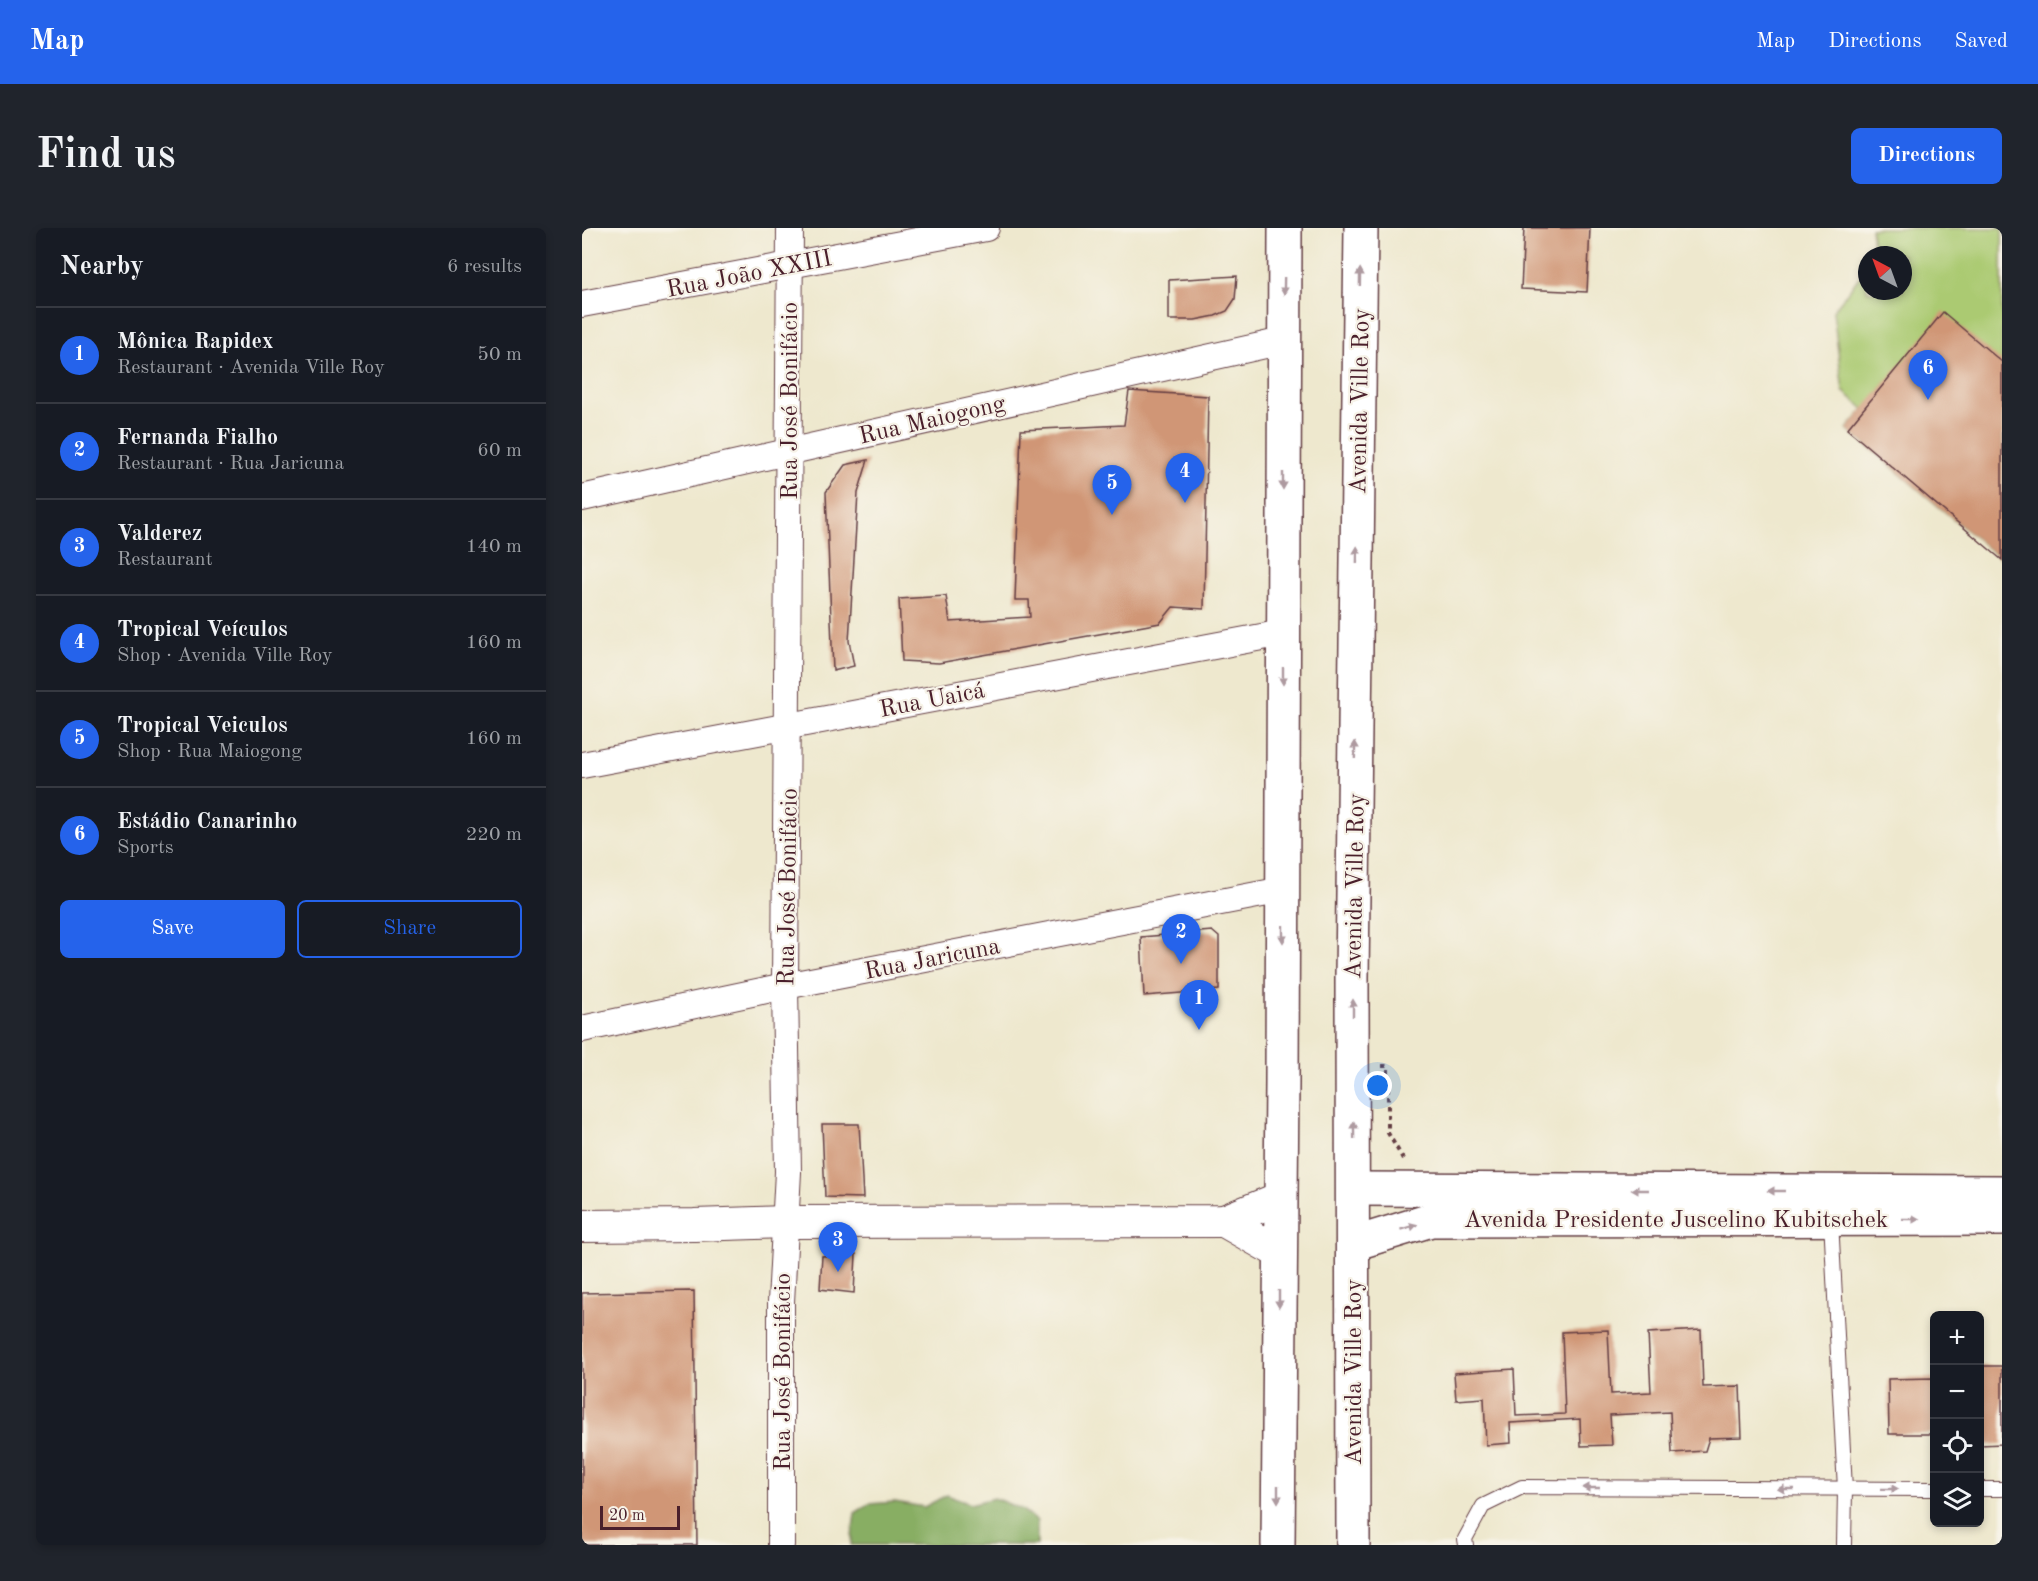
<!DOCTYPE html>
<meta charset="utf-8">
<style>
body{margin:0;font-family:"Old Standard TT",serif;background:#20242c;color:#f1f3f6}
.controls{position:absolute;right:18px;bottom:18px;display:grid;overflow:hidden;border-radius:9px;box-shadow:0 3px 9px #0003}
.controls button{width:54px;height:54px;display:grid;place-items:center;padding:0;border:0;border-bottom:2px solid #363941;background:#171b24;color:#f1f3f6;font:30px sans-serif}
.compass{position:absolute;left:1276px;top:18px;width:54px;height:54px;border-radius:50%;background:#171b24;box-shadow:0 3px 9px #0003;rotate:319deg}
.scale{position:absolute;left:18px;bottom:15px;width:80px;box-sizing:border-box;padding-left:6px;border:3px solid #4a1f2b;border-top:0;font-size:16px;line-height:21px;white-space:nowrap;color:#4a1f2b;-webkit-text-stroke:4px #f7f3e8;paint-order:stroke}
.you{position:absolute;left:796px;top:858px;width:21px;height:21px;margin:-15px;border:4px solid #fff;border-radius:50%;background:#1a73e8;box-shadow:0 0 0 9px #1a73e833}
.badge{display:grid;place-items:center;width:39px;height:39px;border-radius:50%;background:#2563eb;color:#fff;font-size:20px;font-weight:700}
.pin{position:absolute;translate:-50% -50px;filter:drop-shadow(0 2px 3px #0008)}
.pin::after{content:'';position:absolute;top:32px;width:21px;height:18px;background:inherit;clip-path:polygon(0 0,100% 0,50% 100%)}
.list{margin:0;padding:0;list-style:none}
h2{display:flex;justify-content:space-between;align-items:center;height:78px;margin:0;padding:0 24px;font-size:26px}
h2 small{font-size:20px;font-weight:400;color:#9ea1a6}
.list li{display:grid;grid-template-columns:39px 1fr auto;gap:18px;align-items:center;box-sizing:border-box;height:96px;padding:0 24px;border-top:2px solid #363941}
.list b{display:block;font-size:22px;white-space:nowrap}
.list p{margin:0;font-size:20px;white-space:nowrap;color:#9ea1a6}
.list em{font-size:20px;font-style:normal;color:#9ea1a6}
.actions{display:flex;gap:12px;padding:18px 24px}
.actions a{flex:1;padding:14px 0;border:2px solid #2563eb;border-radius:9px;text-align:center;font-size:21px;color:#2563eb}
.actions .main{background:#2563eb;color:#fff}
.icon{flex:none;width:33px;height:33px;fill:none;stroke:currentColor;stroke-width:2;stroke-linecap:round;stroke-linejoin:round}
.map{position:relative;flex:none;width:1420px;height:1317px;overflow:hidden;border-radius:9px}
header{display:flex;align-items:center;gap:36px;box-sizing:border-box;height:84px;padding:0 30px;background:#2563eb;color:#fff}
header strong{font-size:28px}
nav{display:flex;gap:33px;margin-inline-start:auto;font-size:21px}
.intro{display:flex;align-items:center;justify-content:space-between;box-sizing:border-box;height:144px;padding:0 36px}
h1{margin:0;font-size:42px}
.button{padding:15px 27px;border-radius:9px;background:#2563eb;color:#fff;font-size:21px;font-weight:700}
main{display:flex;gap:36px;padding:0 36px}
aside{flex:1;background:#171b24;border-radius:9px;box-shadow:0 3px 9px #0003}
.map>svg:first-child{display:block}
</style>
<header>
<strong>Map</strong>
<nav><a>Map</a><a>Directions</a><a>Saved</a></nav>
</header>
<div class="intro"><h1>Find us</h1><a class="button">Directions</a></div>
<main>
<aside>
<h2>Nearby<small>6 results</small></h2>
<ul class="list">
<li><span class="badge">1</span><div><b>Mônica Rapidex</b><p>Restaurant · Avenida Ville Roy</p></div><em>50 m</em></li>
<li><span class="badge">2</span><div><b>Fernanda Fialho</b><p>Restaurant · Rua Jaricuna</p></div><em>60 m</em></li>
<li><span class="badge">3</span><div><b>Valderez</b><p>Restaurant</p></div><em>140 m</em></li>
<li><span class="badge">4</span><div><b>Tropical Veículos</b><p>Shop · Avenida Ville Roy</p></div><em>160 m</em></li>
<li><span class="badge">5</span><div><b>Tropical Veiculos</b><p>Shop · Rua Maiogong</p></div><em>160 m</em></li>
<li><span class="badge">6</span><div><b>Estádio Canarinho</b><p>Sports</p></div><em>220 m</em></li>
</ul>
<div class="actions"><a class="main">Save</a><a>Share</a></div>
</aside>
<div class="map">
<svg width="1420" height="1317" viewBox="0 0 1420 1317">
<rect width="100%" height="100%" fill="#f7f3e8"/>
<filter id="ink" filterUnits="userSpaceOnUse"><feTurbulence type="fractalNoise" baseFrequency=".0167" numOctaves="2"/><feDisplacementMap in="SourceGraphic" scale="12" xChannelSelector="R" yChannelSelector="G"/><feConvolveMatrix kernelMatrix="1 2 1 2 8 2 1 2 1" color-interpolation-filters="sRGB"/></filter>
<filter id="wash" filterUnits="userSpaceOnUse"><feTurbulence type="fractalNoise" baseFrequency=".008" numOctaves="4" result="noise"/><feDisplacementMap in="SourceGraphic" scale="24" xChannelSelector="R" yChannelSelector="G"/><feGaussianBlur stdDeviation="1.35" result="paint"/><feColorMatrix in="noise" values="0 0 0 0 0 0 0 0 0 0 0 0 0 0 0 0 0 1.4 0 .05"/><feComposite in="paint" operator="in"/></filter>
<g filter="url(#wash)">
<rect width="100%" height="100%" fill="#eee8ce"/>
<path fill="#abca72" stroke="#7a744e" stroke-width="1.5" d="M1289,0H1420V332L1265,201L1282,181L1261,163L1251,83L1285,39V63H1321V27H1292Z"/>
<path fill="#88ae64" stroke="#696648" stroke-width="1.5" d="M365,1267L388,1276L412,1270L439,1281L455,1293V1317H269L273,1285L287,1276L313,1274L342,1279Z"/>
<g id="blocks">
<g fill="#d09676">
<path d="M942,0H1008L1005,64L939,61Z"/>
<path d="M655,48L653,71L645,83L633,88L613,92H587V52Z"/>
<path d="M1361,84L1420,134V332L1265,201Z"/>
<path d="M547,163L626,168L622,381L591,379L578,395L357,435L320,433L317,371L364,368L368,394L448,389L447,372H433L439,202L542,197Z"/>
<path d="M286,232L276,265L267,413L272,438L251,443L244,264L263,237Z"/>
<path d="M630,703L637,709V762L562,768L559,709Z"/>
<path d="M240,896H277L281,970L243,969Z"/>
<path d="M274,1026L272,1065L238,1061L240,1028Z"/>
<path d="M112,1063L115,1317H0V1065Z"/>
<path d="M1026,1102L1029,1166L1069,1164L1066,1105L1119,1102L1121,1159L1158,1158L1160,1209L1127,1210L1123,1223L1090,1225L1088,1184L1028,1187L1030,1217L999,1218L998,1191L928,1195L929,1215L904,1217L902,1170L874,1172L872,1145L932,1141L934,1188L983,1186L980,1104Z"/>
<path d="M1398,1138H1420V1216L1398,1217Z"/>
<path d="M1352,1150V1195L1349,1206H1307L1306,1151Z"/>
</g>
</g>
</g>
<g filter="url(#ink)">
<use href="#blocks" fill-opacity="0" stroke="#633d43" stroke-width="1.5"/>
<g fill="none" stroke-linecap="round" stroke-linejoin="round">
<g stroke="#633d43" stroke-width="16">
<g id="service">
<path d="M1249,992L1263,1261L1262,1317"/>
<path d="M1398,1261H1420"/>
<path d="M884,1317L883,1311L901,1278L940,1259L1352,1261"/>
</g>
</g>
<g stroke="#633d43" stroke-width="28">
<g id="minor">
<path d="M0,76L404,0"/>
<path d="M0,270L701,113"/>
<path d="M0,537L701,405"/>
<path d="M0,801L203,758L701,662"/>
<path d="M199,1317V1074L206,944L203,758L208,0"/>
</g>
</g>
<g stroke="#633d43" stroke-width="34">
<g id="tertiary">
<path d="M642,993L698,1025"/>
<path d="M0,998L112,997L203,994L642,993L698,970"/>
</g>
</g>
<g stroke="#633d43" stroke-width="36">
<g id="secondary">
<path d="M772,961L1420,964"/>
<path d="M771,1016L849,992L1420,991"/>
</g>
</g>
<g stroke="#633d43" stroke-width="36">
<g id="primary">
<path d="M696,1317L700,855L703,0"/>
<path d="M771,1317L770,750L779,0"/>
</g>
</g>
<path stroke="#633d43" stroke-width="4" stroke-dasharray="4.5 4.5" stroke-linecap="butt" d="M800,838H806V905L821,931"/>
<use href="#service" stroke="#fff" stroke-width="14"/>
<use href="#minor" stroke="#fff" stroke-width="26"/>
<use href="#tertiary" stroke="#fff" stroke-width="32"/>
<use href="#secondary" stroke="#fff" stroke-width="33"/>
<use href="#primary" stroke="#fff" stroke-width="33"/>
</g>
<defs><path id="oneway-solid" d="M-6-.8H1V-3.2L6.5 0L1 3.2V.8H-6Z" transform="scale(1.5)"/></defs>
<g fill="#ae9aa0">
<use href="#oneway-solid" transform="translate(778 49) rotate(-89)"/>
<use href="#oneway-solid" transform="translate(702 58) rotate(91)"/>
<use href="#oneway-solid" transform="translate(701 253) rotate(90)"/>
<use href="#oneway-solid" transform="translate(775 327) rotate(-89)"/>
<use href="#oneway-solid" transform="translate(701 448) rotate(90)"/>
<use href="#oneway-solid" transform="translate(773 522) rotate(-89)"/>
<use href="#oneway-solid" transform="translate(701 706) rotate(90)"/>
<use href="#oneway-solid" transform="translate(771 780) rotate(-90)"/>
<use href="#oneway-solid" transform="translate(772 902) rotate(-91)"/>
<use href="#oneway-solid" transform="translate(1058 962) rotate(-180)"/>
<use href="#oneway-solid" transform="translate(1194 963) rotate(-180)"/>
<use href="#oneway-solid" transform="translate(1329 991)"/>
<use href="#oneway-solid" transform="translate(827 999) rotate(-17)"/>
<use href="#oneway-solid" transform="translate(697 1071) rotate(90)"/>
<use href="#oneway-solid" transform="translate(1009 1260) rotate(-180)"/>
<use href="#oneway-solid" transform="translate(1204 1261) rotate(-180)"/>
<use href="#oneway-solid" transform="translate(1308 1261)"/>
<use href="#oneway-solid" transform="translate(696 1266) rotate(90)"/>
</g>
</g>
<g text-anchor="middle" stroke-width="4.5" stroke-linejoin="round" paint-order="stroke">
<g font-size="24" fill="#4a1f2b" stroke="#f7f3e8">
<text transform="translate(167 45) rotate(-11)" y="8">Rua João XXIII</text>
<text transform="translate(207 173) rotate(-90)" y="8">Rua José Bonifácio</text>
<text transform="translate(777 173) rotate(-89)" y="8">Avenida Ville Roy</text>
<text transform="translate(350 191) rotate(-13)" y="8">Rua Maiogong</text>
<text transform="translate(350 471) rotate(-11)" y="8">Rua Uaicá</text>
<text transform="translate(772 658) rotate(-89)" y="8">Avenida Ville Roy</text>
<text transform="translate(205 659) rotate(-89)" y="8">Rua José Bonifácio</text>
<text transform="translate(350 730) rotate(-11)" y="8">Rua Jaricuna</text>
<text x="1094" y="999">Avenida Presidente Juscelino Kubitschek</text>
<text transform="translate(200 1144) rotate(-90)" y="8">Rua José Bonifácio</text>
<text transform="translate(771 1144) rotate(-90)" y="8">Avenida Ville Roy</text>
</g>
</g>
</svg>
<div class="controls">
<button>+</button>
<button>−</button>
<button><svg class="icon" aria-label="locate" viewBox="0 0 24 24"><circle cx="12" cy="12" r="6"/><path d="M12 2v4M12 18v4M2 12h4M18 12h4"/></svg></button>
<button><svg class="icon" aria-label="layers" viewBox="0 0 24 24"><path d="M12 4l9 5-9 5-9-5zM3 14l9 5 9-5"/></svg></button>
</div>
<svg class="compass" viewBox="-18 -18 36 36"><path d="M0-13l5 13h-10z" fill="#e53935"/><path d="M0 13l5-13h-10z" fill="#9ea1a6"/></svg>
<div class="scale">20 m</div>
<div class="you"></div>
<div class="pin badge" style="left:617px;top:802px">1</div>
<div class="pin badge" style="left:599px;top:736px">2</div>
<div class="pin badge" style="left:256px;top:1044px">3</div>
<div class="pin badge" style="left:603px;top:275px">4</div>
<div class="pin badge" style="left:530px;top:287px">5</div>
<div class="pin badge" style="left:1346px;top:172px">6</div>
</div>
</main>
